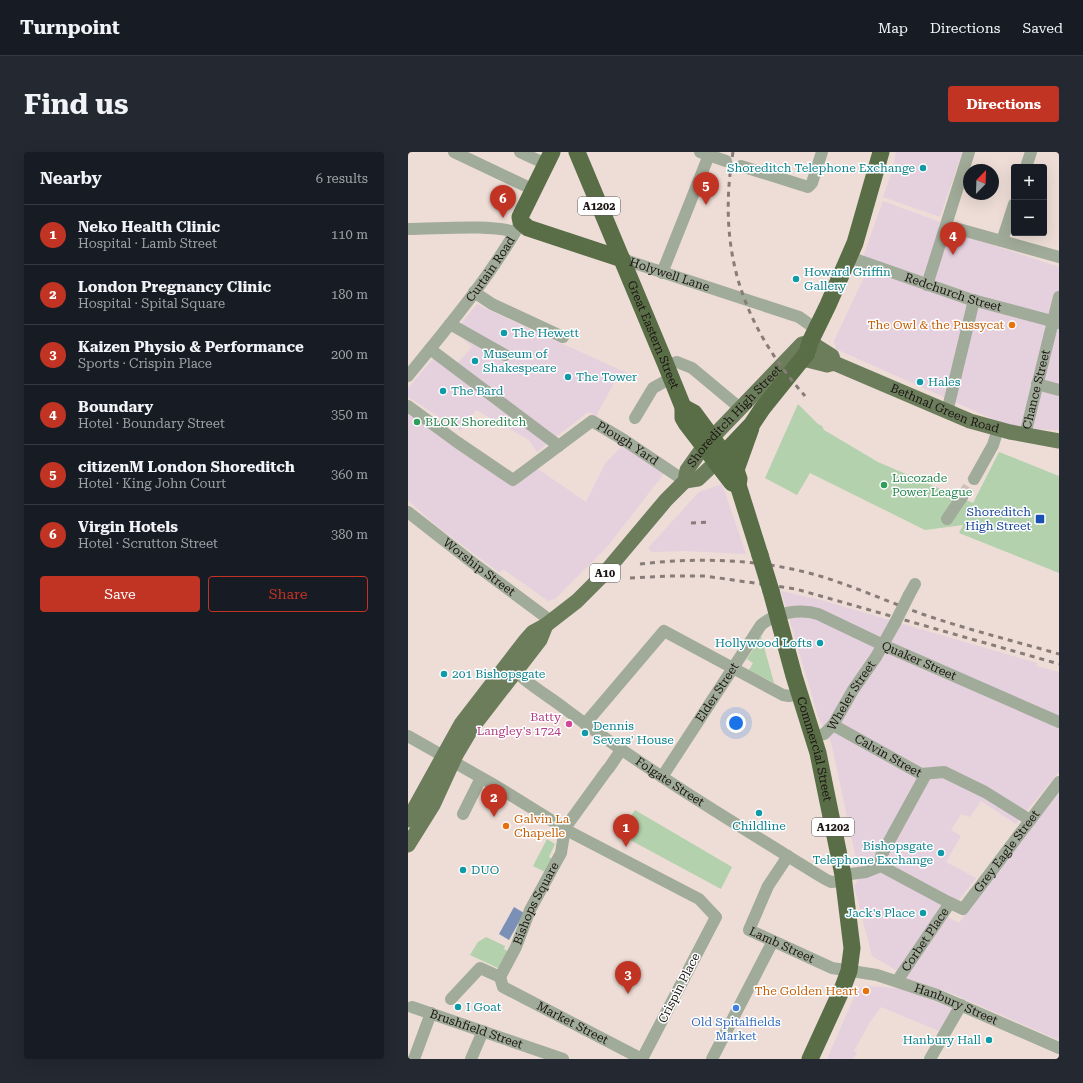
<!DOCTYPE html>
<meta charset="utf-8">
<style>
body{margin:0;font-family:"Roboto Serif",serif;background:#242831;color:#f1f3f6}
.controls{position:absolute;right:12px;top:12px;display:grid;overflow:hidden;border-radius:4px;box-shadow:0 4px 16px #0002}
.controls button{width:36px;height:36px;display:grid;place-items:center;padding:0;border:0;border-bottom:1px solid #363941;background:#171b24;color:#f1f3f6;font:20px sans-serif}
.compass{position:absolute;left:555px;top:12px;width:36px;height:36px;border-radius:50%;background:#171b24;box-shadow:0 4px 16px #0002;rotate:23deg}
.you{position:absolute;left:328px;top:571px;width:14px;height:14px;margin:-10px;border:3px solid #fff;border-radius:50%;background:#1a73e8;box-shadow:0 0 0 6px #1a73e833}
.badge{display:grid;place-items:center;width:26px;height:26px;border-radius:50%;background:#c13424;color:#fff;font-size:13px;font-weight:700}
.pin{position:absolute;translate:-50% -33px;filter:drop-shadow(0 1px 2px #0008)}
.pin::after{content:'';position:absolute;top:21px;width:14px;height:12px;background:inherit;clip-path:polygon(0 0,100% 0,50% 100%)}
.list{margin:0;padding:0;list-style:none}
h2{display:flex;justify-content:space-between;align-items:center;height:52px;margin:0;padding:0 16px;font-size:17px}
h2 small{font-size:13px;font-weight:400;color:#9ea1a6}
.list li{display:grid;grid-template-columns:26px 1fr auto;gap:12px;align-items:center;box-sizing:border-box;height:60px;padding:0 16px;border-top:1px solid #363941}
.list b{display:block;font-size:15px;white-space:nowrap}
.list p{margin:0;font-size:13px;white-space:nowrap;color:#9ea1a6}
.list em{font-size:13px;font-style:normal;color:#9ea1a6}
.actions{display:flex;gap:8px;padding:12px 16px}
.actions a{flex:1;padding:9px 0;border:1px solid #c13424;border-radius:4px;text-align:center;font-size:14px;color:#c13424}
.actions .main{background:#c13424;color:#fff}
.map{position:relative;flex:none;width:651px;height:907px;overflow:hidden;border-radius:4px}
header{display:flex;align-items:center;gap:24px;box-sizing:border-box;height:56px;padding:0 20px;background:#171b24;border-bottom:1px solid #363941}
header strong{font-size:19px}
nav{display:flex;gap:22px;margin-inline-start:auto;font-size:14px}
.intro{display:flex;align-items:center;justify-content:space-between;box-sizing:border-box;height:96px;padding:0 24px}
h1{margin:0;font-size:28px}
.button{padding:10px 18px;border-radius:4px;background:#c13424;color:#fff;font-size:14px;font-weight:700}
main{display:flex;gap:24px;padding:0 24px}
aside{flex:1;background:#171b24;border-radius:4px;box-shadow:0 4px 16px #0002}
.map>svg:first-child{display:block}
</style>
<header>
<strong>Turnpoint</strong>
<nav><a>Map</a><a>Directions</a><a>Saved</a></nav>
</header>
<div class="intro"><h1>Find us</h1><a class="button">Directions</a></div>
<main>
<aside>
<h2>Nearby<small>6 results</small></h2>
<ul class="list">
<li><span class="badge">1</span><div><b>Neko Health Clinic</b><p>Hospital · Lamb Street</p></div><em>110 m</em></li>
<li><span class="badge">2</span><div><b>London Pregnancy Clinic</b><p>Hospital · Spital Square</p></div><em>180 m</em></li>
<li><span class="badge">3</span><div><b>Kaizen Physio &amp; Performance</b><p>Sports · Crispin Place</p></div><em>200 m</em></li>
<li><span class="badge">4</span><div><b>Boundary</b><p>Hotel · Boundary Street</p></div><em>350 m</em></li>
<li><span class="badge">5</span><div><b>citizenM London Shoreditch</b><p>Hotel · King John Court</p></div><em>360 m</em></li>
<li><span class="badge">6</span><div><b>Virgin Hotels</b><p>Hotel · Scrutton Street</p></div><em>380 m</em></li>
</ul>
<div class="actions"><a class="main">Save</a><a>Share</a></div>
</aside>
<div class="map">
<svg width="651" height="907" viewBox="0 0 651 907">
<rect width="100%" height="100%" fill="#edddd6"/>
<g fill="#e5d0de">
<path d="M488,0H554L532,65L475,45L485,17Z"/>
<path d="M475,49L532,70L530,75L651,115V278L605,276L428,197L426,189L458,121L456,102Z"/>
<path d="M69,152L76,156L221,222L219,226L211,222L188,264L180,260L129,300L121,288L68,258L53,279L0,245V236L30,201L46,215L64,195L47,179Z"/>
<path d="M0,258L38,287L108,334L127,315L178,350L197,312L217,291L258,319L199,395L147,447L140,449L95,417L92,421L26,372L0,348Z"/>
<path d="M314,332L338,402L277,399L244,400L240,396L291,340Z"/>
<path d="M373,439L413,448L629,511L628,514L651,520V620L608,672L573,649L562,665L553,662L543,678L553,684L538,710L568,726L545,756L491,820L464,804L446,734L452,725L423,590L410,564Z"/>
<path d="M651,638V888L540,840L498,826L540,765L551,771Z"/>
<path d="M460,834L497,837L550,859L538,882L473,855L462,870L446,899L449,901L445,907H419L447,843L453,836Z"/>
</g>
<g fill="#b2d1ac">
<path d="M390,252L410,272L414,274L416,278L470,310L565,351L591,300L651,324V421L551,381L555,373L517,378L402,321L389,343L357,326Z"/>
<path d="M353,484L366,531L341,518L345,511L339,507Z"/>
<path d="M227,658L324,715L313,737L211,682Z"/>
<path d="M139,687L147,692L141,705L147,708L139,721L125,714Z"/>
<path d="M78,785L97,794L96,797L101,800L92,817L62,803L70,790Z"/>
</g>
<path fill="#7b90b7" d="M106,755L116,761L101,788L91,782Z"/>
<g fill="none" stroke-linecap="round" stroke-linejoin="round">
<path stroke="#cebfb9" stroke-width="12" stroke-dasharray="12 6" stroke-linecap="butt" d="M554,345L566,327"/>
<g stroke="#a1ab99" stroke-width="12">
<path d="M46,0L126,38"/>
<path d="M112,0L138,12"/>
<path d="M292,0L318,9"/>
<path d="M333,14L400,35L404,31L414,0"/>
<path d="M618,15L623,0"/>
<path d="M547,76L651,105"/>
<path d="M0,77C30,77 80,72 107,80"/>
<path d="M594,89L606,52"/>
<path id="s1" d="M441,105L561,147L651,171"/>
<path id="s2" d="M214,107L391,165L408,177"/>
<path d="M254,121L301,3"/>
<path d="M519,133L561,0"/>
<path d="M66,140L84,152L155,185"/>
<path d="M42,172L97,203"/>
<path d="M22,197L151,294"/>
<path d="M258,213L269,210L284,216L332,256"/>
<path id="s3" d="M0,224C40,175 82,125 113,70"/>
<path d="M629,232L651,238"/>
<path id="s4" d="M0,254L49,290L105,328L184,269L216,288L277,329"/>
<path d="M539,260L566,148"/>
<path d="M227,266L245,236L263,226"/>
<path id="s5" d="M617,283L651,145"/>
<path d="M566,327L585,293L590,277"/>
<path id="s6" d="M0,360L65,411L143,469"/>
<path d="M539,367L554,345"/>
<path d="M501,443L507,432"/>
<path id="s7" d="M102,512C112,528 141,544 156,556C239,619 328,672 417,727L423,730L436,729"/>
<path d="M177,572L256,479L375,543L381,544L392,542"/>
<path id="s8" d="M425,573L513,622L536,620L577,640L622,668"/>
<path d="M0,584L88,634L164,681L291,747L308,765L234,907"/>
<path id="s9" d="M405,585L416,582L425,573L445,538L468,505L487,471"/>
<path d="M201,616L213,598"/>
<path id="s10" d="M254,625L353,473C367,461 392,456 410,462L475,493L651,570"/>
<path d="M55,662L73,626"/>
<path id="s11" d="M380,704L360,734L341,778L424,816L469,823L529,843L651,896"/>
<path id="s12" d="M473,714L540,750L555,757L651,630"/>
<path d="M435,723L458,720L473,714V704L518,622"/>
<path id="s13" d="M92,825L108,795L122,758L153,701L157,676L199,618"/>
<path id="s14" d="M489,829L542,751"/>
<path id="s15" d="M43,847L72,816L92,825L95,835L234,907"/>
<path id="s16" d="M4,855L155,907"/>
<path d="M6,907L23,861"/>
<path d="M63,907L75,879"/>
<path d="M304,907L365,789"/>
<path d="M522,907L553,853"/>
</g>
<g stroke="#6c7d5c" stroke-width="15">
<path id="s17" d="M395,207L419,213L426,211L562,269L602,280L651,289"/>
<path d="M277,329L290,327L308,310"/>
<path id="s18" d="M0,668L53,572L117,489L125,480L138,473L169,449L195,423L258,348L277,329L279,318L296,294L394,192L402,190L424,204L426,211"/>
<path d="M0,693L25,653L48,603L64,576L132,488L138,473"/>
</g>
<g stroke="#596d46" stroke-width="17">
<path d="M144,0L112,65L113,70L120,76L214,107"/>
<path id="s19" d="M169,0L258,213L275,255V266L278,271L321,327L324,331L330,333"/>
<path d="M275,255L286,261L328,318L331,327L330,333L352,403"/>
<path d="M308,310L344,272L354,257L399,201L402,190L420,153L447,91L473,0"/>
<path d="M328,318L343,276"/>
<path id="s20" d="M363,439L386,524L410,601L435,723L444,796L441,819L435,835L402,907"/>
</g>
<g stroke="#877c77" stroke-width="3" stroke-dasharray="5 5" stroke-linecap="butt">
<path d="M325,0C309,97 333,171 397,244"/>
<path d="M283,371L303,370"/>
<path d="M232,412C294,405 356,407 415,425C450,436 483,451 517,463C561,478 606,489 651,502"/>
<path d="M222,426L260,424H297L388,437L651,512"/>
</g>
<path stroke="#a1ab99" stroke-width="12" d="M487,471L501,443"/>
<path stroke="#596d46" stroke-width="17" d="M352,403L363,439"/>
</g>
<g fill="#0f9aa8" stroke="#fff" stroke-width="1.5">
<circle cx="515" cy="16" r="4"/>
<circle cx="388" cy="127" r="4"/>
<circle cx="96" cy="181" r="4"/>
<circle cx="67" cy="209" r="4"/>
<circle cx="160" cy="225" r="4"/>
<circle cx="512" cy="230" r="4"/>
<circle cx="35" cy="239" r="4"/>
<circle cx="412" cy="491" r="4"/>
<circle cx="36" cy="522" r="4"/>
<circle cx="177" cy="581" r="4"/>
<circle cx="351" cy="661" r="4"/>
<circle cx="533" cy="701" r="4"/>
<circle cx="55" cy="718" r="4"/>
<circle cx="515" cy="761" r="4"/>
<circle cx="50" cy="855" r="4"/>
<circle cx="581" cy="888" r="4"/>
</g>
<g fill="#e8710a" stroke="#fff" stroke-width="1.5">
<circle cx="604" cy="173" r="4"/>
<circle cx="98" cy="674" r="4"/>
<circle cx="458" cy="839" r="4"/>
</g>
<g fill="#2e9e5b" stroke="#fff" stroke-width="1.5">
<circle cx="9" cy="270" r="4"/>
<circle cx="476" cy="333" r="4"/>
</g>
<rect fill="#1a4fb4" stroke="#fff" stroke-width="1.5" x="627" y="362" width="10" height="10" rx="2"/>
<circle fill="#d1479c" stroke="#fff" stroke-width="1.5" cx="161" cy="572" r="4"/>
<circle fill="#3f7fe0" stroke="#fff" stroke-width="1.5" cx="328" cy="856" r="4"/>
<g text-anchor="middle" stroke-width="3" stroke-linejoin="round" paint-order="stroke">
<g fill="#fff" stroke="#5f5b5a" stroke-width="1">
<rect x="170" y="45" width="42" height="18" rx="3"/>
<rect x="182" y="412" width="30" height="18" rx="3"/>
<rect x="404" y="666" width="42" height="18" rx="3"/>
</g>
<g font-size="11" font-weight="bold" fill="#1b1513">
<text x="191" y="58">A1202</text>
<text x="197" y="425">A10</text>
<text x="425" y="679">A1202</text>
</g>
<g font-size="12" fill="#0d838f" stroke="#fff" text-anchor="start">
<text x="507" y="20" text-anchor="end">Shoreditch Telephone Exchange</text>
<text x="396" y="124">Howard Griffin<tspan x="396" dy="14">Gallery</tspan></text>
<text x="104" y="185">The Hewett</text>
<text x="75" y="206">Museum of<tspan x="75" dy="14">Shakespeare</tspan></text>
<text x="168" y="229">The Tower</text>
<text x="520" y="234">Hales</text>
<text x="43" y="243">The Bard</text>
<text x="404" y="495" text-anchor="end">Hollywood Lofts</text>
<text x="44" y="526">201 Bishopsgate</text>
<text x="185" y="578">Dennis<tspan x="185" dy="14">Severs' House</tspan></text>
<text x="351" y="678" text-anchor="middle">Childline</text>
<text x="525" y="698" text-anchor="end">Bishopsgate<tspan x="525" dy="14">Telephone Exchange</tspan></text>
<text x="63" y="722">DUO</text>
<text x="507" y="765" text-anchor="end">Jack's Place</text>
<text x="58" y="859">I Goat</text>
<text x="573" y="892" text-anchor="end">Hanbury Hall</text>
</g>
<g font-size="12" fill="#1b1513" stroke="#fff">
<text dy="4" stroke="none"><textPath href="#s3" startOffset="135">Curtain Road</textPath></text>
<text dy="4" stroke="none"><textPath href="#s2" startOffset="50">Holywell Lane</textPath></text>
<text dy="4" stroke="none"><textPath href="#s1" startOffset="110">Redchurch Street</textPath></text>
<text dy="4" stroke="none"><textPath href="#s19" startOffset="198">Great Eastern Street</textPath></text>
<text dy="4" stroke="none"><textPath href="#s5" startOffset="47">Chance Street</textPath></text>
<text dy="4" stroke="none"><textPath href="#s17" startOffset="152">Bethnal Green Road</textPath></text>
<text dy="4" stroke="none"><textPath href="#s18" startOffset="525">Shoreditch High Street</textPath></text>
<text dy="4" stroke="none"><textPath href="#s4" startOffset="269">Plough Yard</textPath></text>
<text dy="4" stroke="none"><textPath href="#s6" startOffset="90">Worship Street</textPath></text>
<text dy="4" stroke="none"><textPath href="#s10" startOffset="353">Quaker Street</textPath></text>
<text dy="4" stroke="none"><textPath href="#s10" startOffset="101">Elder Street</textPath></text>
<text dy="4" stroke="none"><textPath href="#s9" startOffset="59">Wheler Street</textPath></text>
<text dy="4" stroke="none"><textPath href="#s20" startOffset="164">Commercial Street</textPath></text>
<text dy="4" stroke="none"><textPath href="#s8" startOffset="63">Calvin Street</textPath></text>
<text dy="4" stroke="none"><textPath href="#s7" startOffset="199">Folgate Street</textPath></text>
<text dy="4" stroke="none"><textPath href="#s12" startOffset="165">Grey Eagle Street</textPath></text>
<text dy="4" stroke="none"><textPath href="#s13" startOffset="82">Bishops Square</textPath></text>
<text dy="4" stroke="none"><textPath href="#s14" startOffset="50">Corbet Place</textPath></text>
<text dy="4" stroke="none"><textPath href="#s11" startOffset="120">Lamb Street</textPath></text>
<text transform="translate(271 836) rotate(-63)" y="4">Crispin Place</text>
<text dy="4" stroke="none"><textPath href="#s11" startOffset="305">Hanbury Street</textPath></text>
<text dy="4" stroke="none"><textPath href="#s15" startOffset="153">Market Street</textPath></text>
<text dy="4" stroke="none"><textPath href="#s16" startOffset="68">Brushfield Street</textPath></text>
</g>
<g font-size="12" fill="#c56008" stroke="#fff" text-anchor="end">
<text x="596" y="177">The Owl &amp; the Pussycat</text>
<text x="106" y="671" text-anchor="start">Galvin La<tspan x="106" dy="14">Chapelle</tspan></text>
<text x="450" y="843">The Golden Heart</text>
</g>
<g font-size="12" fill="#27864d" stroke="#fff" text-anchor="start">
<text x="17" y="274">BLOK Shoreditch</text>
<text x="484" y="330">Lucozade<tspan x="484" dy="14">Power League</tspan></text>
</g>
<g font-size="12" fill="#164399" stroke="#fff" text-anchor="end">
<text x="623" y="364">Shoreditch<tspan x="623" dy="14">High Street</tspan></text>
</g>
<g font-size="12" fill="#b23c85" stroke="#fff" text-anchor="end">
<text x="153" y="569">Batty<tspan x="153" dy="14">Langley's 1724</tspan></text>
</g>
<g font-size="12" fill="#366cbe" stroke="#fff">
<text x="328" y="874">Old Spitalfields<tspan x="328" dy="14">Market</tspan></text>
</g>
</g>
</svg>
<div class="controls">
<button>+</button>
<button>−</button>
</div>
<svg class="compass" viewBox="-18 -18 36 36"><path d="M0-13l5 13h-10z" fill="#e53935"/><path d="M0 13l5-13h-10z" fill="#9ea1a6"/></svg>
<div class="you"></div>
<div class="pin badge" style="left:218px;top:695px">1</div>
<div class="pin badge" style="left:86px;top:665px">2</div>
<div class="pin badge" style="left:220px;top:842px">3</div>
<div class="pin badge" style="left:545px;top:103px">4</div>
<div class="pin badge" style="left:298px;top:53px">5</div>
<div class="pin badge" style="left:95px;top:66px">6</div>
</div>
</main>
